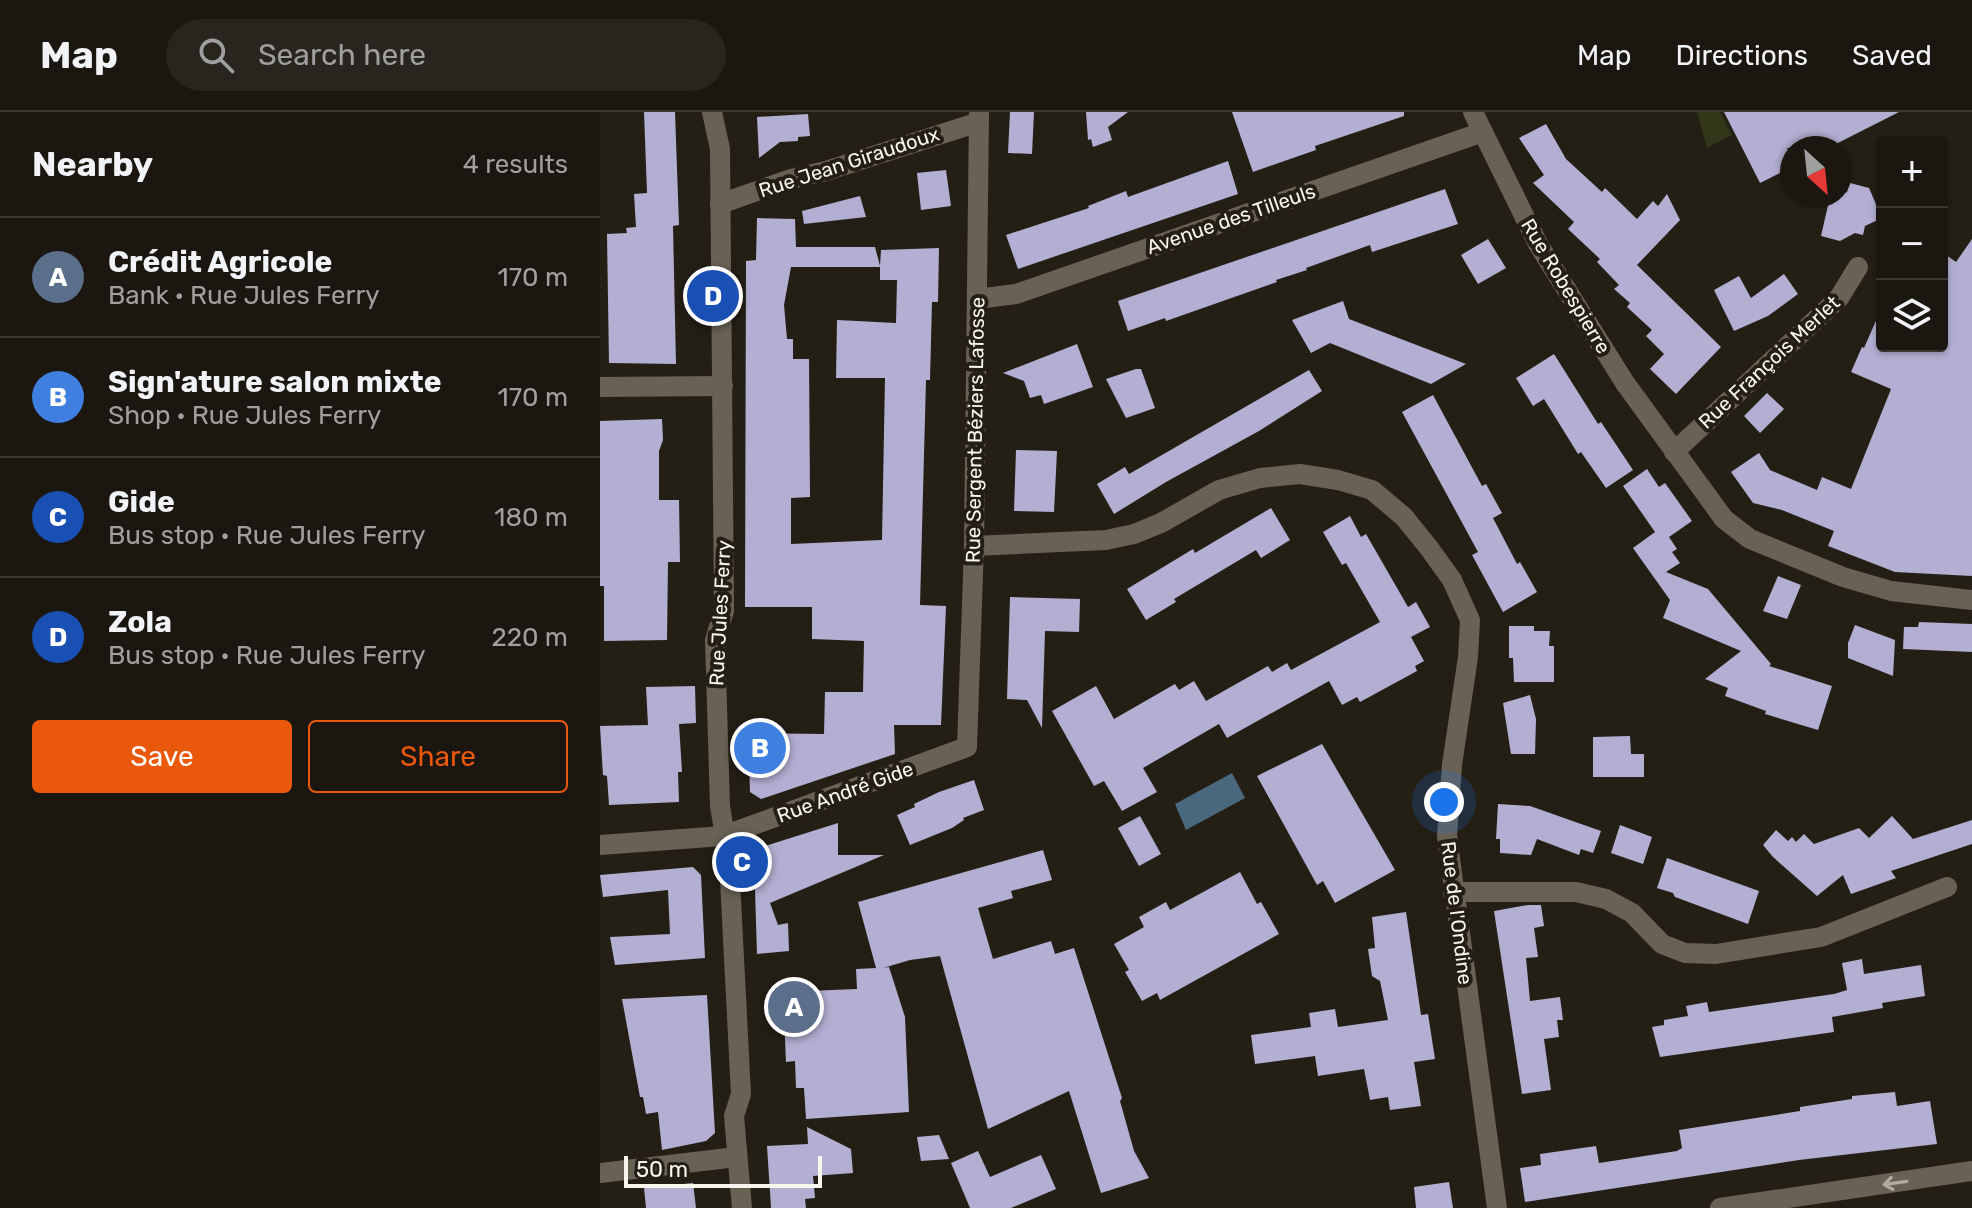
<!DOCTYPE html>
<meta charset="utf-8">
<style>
body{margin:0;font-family:Rubik,sans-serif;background:#28241e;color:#f1f3f6}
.controls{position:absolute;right:24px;top:24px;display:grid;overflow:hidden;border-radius:8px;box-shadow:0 2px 6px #0004}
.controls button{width:72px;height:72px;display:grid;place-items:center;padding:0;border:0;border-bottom:2px solid #393630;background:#1b1710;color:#f1f3f6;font:40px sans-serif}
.compass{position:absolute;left:1180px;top:24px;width:72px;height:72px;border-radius:50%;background:#1b1710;box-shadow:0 2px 6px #0004;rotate:153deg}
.scale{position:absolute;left:24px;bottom:20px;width:198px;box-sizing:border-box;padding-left:8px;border:4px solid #f8f5ee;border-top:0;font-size:22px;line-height:28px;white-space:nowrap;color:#f8f5ee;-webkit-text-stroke:6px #241f15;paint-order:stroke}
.you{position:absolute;left:844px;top:690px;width:28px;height:28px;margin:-20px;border:6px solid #fff;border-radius:50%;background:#1a73e8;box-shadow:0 0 0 12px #1a73e833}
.badge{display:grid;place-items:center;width:52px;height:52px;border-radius:50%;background:#ea580c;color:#fff;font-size:26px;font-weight:700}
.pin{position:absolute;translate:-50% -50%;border:4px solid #fff;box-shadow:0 2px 8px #0006}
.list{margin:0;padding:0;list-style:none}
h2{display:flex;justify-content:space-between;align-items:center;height:104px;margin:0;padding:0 32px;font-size:34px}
h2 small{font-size:26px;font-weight:400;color:#a09f9f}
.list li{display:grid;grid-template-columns:52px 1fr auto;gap:24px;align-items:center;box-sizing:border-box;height:120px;padding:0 32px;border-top:2px solid #393630}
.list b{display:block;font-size:30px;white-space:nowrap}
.list p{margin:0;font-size:26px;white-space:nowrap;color:#a09f9f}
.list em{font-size:26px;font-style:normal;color:#a09f9f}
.actions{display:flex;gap:16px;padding:24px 32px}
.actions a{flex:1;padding:18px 0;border:2px solid #ea580c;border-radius:8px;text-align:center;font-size:28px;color:#ea580c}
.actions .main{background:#ea580c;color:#fff}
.icon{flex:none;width:44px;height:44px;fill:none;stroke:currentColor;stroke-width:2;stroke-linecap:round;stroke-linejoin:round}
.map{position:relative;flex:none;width:1372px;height:1096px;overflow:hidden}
header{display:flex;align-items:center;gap:48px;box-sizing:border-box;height:112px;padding:0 40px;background:#1b1710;border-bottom:2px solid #393630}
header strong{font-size:38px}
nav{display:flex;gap:44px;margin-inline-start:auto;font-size:28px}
.search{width:560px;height:72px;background:#28241e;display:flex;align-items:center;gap:20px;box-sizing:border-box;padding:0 28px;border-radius:44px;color:#a09f9f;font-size:30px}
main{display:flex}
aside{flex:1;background:#1b1710}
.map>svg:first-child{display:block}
</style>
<header>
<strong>Map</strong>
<div class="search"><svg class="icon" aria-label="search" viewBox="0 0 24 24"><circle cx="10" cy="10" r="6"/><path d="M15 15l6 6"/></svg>Search here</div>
<nav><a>Map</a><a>Directions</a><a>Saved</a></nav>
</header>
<main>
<aside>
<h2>Nearby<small>4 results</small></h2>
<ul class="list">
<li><span class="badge" style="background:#5c6f8a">A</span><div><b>Crédit Agricole</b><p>Bank · Rue Jules Ferry</p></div><em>170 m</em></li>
<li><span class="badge" style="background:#3f7fe0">B</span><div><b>Sign'ature salon mixte</b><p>Shop · Rue Jules Ferry</p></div><em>170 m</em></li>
<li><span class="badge" style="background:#1a4fb4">C</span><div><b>Gide</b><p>Bus stop · Rue Jules Ferry</p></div><em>180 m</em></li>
<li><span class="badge" style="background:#1a4fb4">D</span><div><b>Zola</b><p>Bus stop · Rue Jules Ferry</p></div><em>220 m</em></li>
</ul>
<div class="actions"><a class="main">Save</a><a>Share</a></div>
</aside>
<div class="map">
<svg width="1372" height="1096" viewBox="0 0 1372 1096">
<rect width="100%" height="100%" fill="#241f15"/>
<path fill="#33371a" d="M1097,0H1120L1132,23L1107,36Z"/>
<path fill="#49687e" d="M632,661L645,686L586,718L575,692Z"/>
<g fill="#b3afd2" fill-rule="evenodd">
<path d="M44,0H75L79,113L73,114L76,252L9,251L7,122L27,121L26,116L36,115L34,82L47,81Z"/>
<path d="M410,0H434L432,42L408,41Z"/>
<path d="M486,0H528L508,15L512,28L493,35L491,27L488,28Z"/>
<path d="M632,0H804V4L715,34L716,38L653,60Z"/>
<path d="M1124,0H1299L1228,36H1187L1192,45V55L1160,71Z"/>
<path d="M208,2L210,24L198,25V29L180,30L159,46L157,5Z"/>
<path d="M946,12L966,47L1002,80L1005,76L1037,107L1053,89L1058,94L1067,82L1080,108L1037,153L1121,235L1076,282L1050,257L1064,242L1046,224L1052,218L1027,195L1030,191L1014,177L1019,173L997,150L1000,147L968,117L974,110L933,71L944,63L919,26Z"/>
<path d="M628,49L638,82L418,157L406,123L489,96L488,94L526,79L528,85Z"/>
<path d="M346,58L351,94L321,98L317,61Z"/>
<path d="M1250,71L1269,76L1282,106L1265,114L1263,123L1255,121L1240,129L1221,124L1229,89L1247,80Z"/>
<path d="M845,77L858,112L772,140L770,133L706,156L707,158L676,168L677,170L566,209L565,206L528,219L518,189Z"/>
<path d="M260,84L266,105L204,112L202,99Z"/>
<path d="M157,106L195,107L196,135H275L280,154L281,138L339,136L338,190H332L330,268H326L320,493L346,494L341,613H294L295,642L161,687L150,680L148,621L224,622L225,580H263L264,529L212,527V495H145L146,149L156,148ZM191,155H280V168H297L296,211L237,208L236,266H285L282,428L191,432V386L210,385L209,247H193V227H187L184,193Z"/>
<path d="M888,127L906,156L878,172L861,143Z"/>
<path d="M1372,127V464L1295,460L1228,434L1234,419L1182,398L1153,391L1131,360L1159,341L1170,358L1217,378L1222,365L1251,377L1291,277L1251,260L1262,235L1264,236L1282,195V234H1342V140L1356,150Z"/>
<path d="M1184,162L1198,182L1168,204L1134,219L1114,178L1139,164L1151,186Z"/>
<path d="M743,189L749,207L866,252L831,272L730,231L711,241L692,208Z"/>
<path d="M477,232L493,275L444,292L441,283L430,286L424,269L403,261Z"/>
<path d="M954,242L998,312L1001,310L1033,358L1006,376L981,340L978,342L944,287L933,294L916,266Z"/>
<path d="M536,257H541L555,296L526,306L506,267Z"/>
<path d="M709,258L722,279L659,319L566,370L514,402L497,372L525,355L529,362Z"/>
<path d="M1167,281L1184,297L1160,321L1144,304Z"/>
<path d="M833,283L882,374L886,372L902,401L893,406L917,452L920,450L937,480L903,500L872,443L878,440L802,300Z"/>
<path d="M62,307L63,328L59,339V388H79L80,450H68L67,528L4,529V474H0V309Z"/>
<path d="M416,338L457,339L454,400L414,399Z"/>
<path d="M1047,357L1059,375L1065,371L1092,409L1069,425L1077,437L1072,440L1080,451L1066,460L1108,477L1171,552L1169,554L1232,574L1218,618L1165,602L1166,599L1125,584L1128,576L1105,567L1141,539L1063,506L1070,488L1033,436L1055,420L1023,374Z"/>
<path d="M671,396L690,428L661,446L656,438L574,487L576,490L546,508L527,477L593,437L595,441Z"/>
<path d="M750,404L761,425L766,422L808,495L816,490L830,515L811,525L824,549L815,554L817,559L760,590L757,585L742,593L729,569L627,626L619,612L543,656L557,680L522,699L504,669L494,674L452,599L496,574L514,607L575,572L579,578L594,569L606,589L668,554L672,560L687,551L691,558L780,510L746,451L742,453L723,420Z"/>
<path d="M1178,464L1201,473L1187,507L1163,499Z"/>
<path d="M410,485L480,487L479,520L445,519L442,616L427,588L407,587Z"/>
<path d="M1319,510L1372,512V540L1303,537L1304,515H1318Z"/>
<path d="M1255,513L1295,528L1293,564L1248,546V531Z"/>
<path d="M909,514H934V519H950L949,534H954V570H914L913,546H909Z"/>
<path d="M95,574L96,611L79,612L82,660H78L79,690L9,693L7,664L3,663L0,614L48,613L46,575Z"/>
<path d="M930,583L936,607L935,642H911L903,591Z"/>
<path d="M1030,624L1031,642H1044V665H993V625Z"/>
<path d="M722,632L795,758L735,791L723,769L717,773L657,664Z"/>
<path d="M374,668L384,698L363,706L364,708L352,716L310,733L297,703L315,695L314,692L339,680Z"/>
<path d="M898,692L930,694L1001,719L993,741L981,737L979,743L937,727L931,743L900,741V727H896Z"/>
<path d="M540,704L561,742L539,754L518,716Z"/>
<path d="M1292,704L1313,727L1372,708V732L1291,759L1296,766L1251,782L1243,763L1217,784L1173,745L1163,733L1176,718L1188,729L1192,725L1196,730L1204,722L1214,732L1259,716L1269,726Z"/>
<path d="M238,711V743H284L170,791L178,813L188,811L189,839L157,842L154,745L159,736Z"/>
<path d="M1020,713L1052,725L1043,752L1011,741Z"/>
<path d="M443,738L452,768L411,779L413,786L378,796L393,847L451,829L455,842L474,836L522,986L520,989L534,1039L549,1066L501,1081L469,979L388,1017L340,844L310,848L283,856L289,855L305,905L309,1000L206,1007L204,976H196L195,949L186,950L183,880L257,877L256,857L276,856L258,790Z"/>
<path d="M1067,746L1159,779L1148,812L1075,785L1073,781L1057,776Z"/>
<path d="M93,755L101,763L105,846L15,853L10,825L70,822L68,778L3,785L0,763Z"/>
<path d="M640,760L657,792L661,790L679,822L560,888L557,881L542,889L525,860L529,858L514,832L544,815L539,805L566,790L570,798Z"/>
<path d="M928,793H941L944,814L934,816L938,845L926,846L930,889L960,885L963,908H957L959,925L944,927L951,978L922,982L894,799Z"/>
<path d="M806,800L821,903L828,902L835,947L814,950L821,994L790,998L788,985L770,988L764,957L718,964L715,944L655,952L651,923L711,915L709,901L735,897L738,915L788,908L780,869L772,864L768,837L775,836L772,805Z"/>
<path d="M1262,847L1264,862L1321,853L1325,884L1282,891L1283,896L1232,905L1234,920L1060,945L1052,915L1064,913V908L1088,904L1086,894L1107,890L1109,900L1234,882L1247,878L1242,851Z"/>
<path d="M107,883L115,1021L106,1029L62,1038L58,1000L46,1002L43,985H40L22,887Z"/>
<path d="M1295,980L1297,994L1330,989L1337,1032L1199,1048L925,1090L920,1056L941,1053L940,1042L996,1034L999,1051L1077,1039L1082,1036L1079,1018L1200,999V995L1252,987V984Z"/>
<path d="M207,1015L251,1037L253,1061L213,1064L215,1086L205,1087L206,1096H171L167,1034L208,1032Z"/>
<path d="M339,1023L349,1047L321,1049L317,1025Z"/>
<path d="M378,1039L390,1065L441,1043L456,1077L411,1096H370L351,1051Z"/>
<path d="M849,1070L853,1096H816L814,1075Z"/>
<path d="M93,1071L96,1096H46L44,1076Z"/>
</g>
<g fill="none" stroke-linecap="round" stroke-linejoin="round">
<g stroke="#686254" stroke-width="20">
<path d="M112,0L120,37L124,499L115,528L120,694L129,749L141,982L134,1004L142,1096"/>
<path d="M873,0L938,132L1025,271L1124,407L1150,427L1243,465L1291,479L1372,488"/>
<path d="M120,92L191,67L226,59L379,10"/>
<path d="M377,187L416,182L883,20"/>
<path d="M0,275L123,274"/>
<path d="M1074,340L1239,186L1258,155"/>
<path d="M374,434L506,428L534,422L561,411L619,378L660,366L700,362L738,368L772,378L804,405L829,436L852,468L870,508L868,545L852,653L847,724L897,1096"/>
<path d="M0,733L123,724L367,635L374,434L379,0"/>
<path d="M853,780H976L1006,787L1032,801L1062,832L1085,841L1116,842L1221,825L1347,775"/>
<path d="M0,1061L137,1045"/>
<path d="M1120,1096L1372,1059"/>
</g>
</g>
<defs><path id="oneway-shaft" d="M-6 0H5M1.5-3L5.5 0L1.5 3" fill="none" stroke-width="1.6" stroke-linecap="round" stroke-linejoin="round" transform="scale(2)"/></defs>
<use stroke="#b0aca1" href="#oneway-shaft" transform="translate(1295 1071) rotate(172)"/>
<g text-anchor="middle" stroke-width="8" stroke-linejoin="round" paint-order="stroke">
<g font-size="20" fill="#f8f5ee" stroke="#241f15">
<text transform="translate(249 50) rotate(-18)" y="7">Rue Jean Giraudoux</text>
<text transform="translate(631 107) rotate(-19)" y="7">Avenue des Tilleuls</text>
<text transform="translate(966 174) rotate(59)" y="7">Rue Robespierre</text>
<text transform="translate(1169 250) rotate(-43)" y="7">Rue François Merlet</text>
<text transform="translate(375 318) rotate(-89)" y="7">Rue Sergent Béziers Lafosse</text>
<text transform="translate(120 501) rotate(-87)" y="7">Rue Jules Ferry</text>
<text transform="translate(245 680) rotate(-20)" y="7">Rue André Gide</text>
<text transform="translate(857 801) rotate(83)" y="7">Rue de l'Ondine</text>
</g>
</g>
</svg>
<div class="controls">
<button>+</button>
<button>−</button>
<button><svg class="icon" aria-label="layers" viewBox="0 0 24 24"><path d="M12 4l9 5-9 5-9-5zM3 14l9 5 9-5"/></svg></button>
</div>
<svg class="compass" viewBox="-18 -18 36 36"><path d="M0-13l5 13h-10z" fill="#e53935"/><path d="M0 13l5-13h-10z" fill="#a09f9f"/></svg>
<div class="scale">50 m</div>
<div class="you"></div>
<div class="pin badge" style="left:194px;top:895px;background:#5c6f8a">A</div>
<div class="pin badge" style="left:160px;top:636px;background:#3f7fe0">B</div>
<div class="pin badge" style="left:142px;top:750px;background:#1a4fb4">C</div>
<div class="pin badge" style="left:113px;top:184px;background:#1a4fb4">D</div>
</div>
</main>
